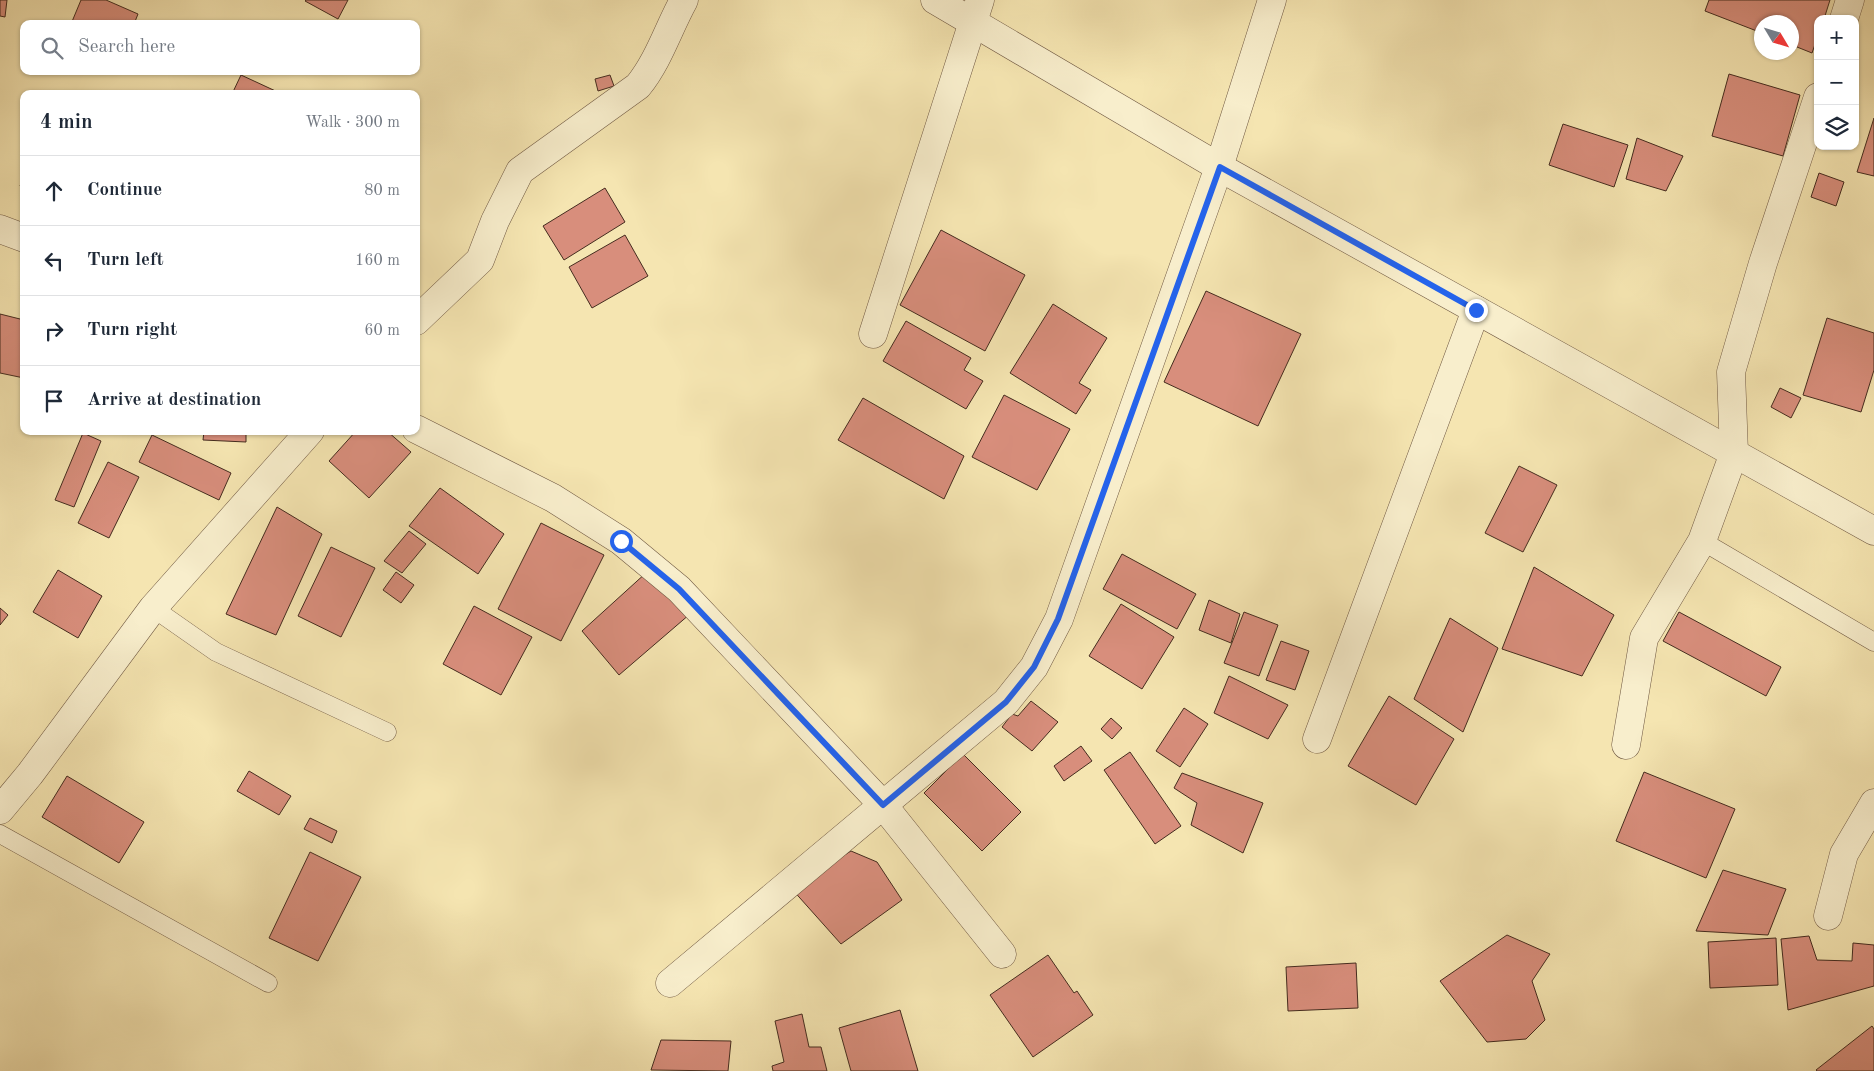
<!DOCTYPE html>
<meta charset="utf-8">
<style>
body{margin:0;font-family:"Old Standard TT",serif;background:#f6f6f7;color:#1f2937}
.controls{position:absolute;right:15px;top:15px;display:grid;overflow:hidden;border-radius:10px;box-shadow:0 1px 4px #0004}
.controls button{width:45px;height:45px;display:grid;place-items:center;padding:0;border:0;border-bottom:1px solid #e0e1e3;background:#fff;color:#1f2937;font:25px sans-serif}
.compass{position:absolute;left:1754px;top:15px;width:45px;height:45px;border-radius:50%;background:#fff;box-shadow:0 1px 4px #0004;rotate:128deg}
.stop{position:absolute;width:15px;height:15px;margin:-11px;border:4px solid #2563eb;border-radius:50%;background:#fff}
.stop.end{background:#2563eb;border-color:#fff;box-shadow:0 1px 5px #0008}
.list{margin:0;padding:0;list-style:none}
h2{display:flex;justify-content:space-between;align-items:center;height:65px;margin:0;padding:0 20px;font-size:21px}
h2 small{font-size:16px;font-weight:400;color:#747a83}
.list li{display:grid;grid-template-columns:32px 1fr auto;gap:15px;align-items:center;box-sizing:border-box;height:70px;padding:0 20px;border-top:1px solid #e0e1e3}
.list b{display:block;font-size:19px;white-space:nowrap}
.list em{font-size:16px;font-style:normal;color:#747a83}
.icon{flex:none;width:28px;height:28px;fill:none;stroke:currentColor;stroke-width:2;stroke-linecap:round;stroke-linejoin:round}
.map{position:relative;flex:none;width:1874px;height:1071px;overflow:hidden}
.search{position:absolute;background:#fff;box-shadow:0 1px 4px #0004;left:20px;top:20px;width:400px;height:55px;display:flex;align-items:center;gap:12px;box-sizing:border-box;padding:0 18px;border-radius:10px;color:#747a83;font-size:19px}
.panel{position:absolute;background:#fff;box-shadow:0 1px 4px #0004;left:20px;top:90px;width:400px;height:345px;border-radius:10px}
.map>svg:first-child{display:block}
</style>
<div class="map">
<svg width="1874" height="1071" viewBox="0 0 1874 1071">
<rect width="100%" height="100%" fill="#f5e5b1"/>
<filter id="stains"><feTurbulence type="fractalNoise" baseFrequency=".004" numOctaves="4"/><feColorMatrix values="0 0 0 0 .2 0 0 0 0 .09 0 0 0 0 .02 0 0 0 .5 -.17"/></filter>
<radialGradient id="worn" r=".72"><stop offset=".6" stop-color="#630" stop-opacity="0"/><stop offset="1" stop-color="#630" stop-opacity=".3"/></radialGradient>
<g fill="#d88e7c" stroke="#452c1f">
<path d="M0,0H7L5,17L0,16Z"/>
<path d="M81,0H106L138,14L134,24H71Z"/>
<path d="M306,0H348L338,19L305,1Z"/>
<path d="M1709,0H1830L1824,19H1818V36L1812,53L1792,45V22H1762V33L1705,11Z"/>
<path d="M1729,74L1800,95L1783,156L1712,136Z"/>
<path d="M241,75L282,94H232Z"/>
<path d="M610,75L614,86L598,91L595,79Z"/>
<path d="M1874,118V176L1857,172Z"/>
<path d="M1563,124L1628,145L1614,187L1549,165Z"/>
<path d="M1637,138L1683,156L1666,191L1626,179Z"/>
<path d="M1819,173L1844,182L1836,206L1811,197Z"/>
<path d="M24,176V188L20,186Z"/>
<path d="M605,188L625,222L564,260L543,226Z"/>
<path d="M941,230L1025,275L985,351L900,305Z"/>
<path d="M625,235L648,276L592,308L569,267Z"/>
<path d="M1206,291L1301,334L1258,426L1164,382Z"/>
<path d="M1053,304L1107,338L1079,383L1091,390L1076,414L1010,373Z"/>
<path d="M0,314L24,320V378L0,373Z"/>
<path d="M1827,318L1874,333V370L1861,412L1803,395Z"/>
<path d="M906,321L971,358L964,370L983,381L966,409L883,361Z"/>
<path d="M1780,388L1801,398L1791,418L1771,407Z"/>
<path d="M1004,395L1070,429L1037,490L972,457Z"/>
<path d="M863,398L964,456L944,499L838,440Z"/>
<path d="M204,431H246V442L203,440Z"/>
<path d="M356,431H387L411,452L369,498L329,461Z"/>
<path d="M83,433L101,441L74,507L55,500Z"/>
<path d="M152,435L231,473L219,500L139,462Z"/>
<path d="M108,462L139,477L109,538L78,523Z"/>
<path d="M1519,466L1557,485L1523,552L1485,533Z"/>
<path d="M440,488L504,534L478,574L409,526Z"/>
<path d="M277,507L322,534L276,635L226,614Z"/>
<path d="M541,523L604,555L561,641L498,609Z"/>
<path d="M409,531L426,544L402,573L384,561Z"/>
<path d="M331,547L375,568L341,637L298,616Z"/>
<path d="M1122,554L1196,594L1177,629L1103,589Z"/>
<path d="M1534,567L1614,615L1582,676L1502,649Z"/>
<path d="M58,570L102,596L78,638L33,612Z"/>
<path d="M396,572L414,585L401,603L383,590Z"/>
<path d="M647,572L690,614L619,675L582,631Z"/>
<path d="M1209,600L1240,614L1231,643L1199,630Z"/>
<path d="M1121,604L1174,637L1142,689L1089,656Z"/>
<path d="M474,606L532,637L501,695L443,664Z"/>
<path d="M0,608L8,615L0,625Z"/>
<path d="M1244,612L1278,625L1259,676L1224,663Z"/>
<path d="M1679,612L1781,667L1766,696L1663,641Z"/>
<path d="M1450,618L1498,648L1463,732L1414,699Z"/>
<path d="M1281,641L1309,651L1295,690L1266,680Z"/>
<path d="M1229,676L1288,705L1268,739L1214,713Z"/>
<path d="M1389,696L1454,739L1416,805L1348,766Z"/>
<path d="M1031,701L1058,722L1032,751L1002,727L1012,714L1018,716Z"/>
<path d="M1184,708L1208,724L1180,767L1156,751Z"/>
<path d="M1111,718L1122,728L1112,739L1101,729Z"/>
<path d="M1081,746L1092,761L1064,781L1054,766Z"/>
<path d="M1130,752L1181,826L1155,844L1104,770Z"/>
<path d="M963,754L1021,812L982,851L924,793Z"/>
<path d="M249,771L291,796L279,815L237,791Z"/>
<path d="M1644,772L1735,809L1706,878L1616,841Z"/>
<path d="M1182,773L1263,803L1243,853L1191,825L1197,803L1174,788Z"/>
<path d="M67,776L144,822L119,863L42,817Z"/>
<path d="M310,818L337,831L332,843L304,829Z"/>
<path d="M851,851L877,862L902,900L841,944L791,888Z"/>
<path d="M310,852L361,877L318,961L269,938Z"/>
<path d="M1723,870L1786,889L1768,935L1696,931Z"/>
<path d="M1507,935L1550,954L1532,981L1545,1020L1526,1039L1487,1042L1440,981Z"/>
<path d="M1809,936L1817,960L1852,961L1853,943L1874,945V986L1788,1010L1781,939Z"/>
<path d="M1776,938L1778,985L1710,988L1708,942Z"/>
<path d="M1048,955L1074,993L1077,991L1093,1015L1033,1057L990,995Z"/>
<path d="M1356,963L1358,1008L1288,1011L1286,967Z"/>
<path d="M900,1010L918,1071H851L839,1028Z"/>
<path d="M802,1014L809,1047H821L827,1071H773L772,1066L784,1062L775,1021Z"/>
<path d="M1872,1026L1874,1029V1071H1817L1816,1070Z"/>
<path d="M661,1040L731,1041L728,1071L651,1070Z"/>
</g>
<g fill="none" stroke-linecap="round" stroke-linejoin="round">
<g stroke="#715a44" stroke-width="19">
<g id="lane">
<path d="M1702,541L1874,642"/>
<path d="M153,608L216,652L387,732"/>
<path d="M0,834L268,983"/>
</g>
</g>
<g stroke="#715a44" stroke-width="29">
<g id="street">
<path d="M935,0L1219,167L1874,531"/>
<path d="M1844,19L1850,0"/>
<path d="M0,229L24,238"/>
<path d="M416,321L480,260L495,221L520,171L638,86C659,60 668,29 684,0"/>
<path d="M873,334L980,0"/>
<path d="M416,429L553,498L621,541L679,589L883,805L1002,954"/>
<path d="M1317,739L1476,310"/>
<path d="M1626,745L1644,638L1702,541L1734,453L1731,372L1763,263L1818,97"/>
<path d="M0,810L30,774L153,608L310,431"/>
<path d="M1828,916L1844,854L1874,803"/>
<path d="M670,983L1006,702L1034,667L1059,619L1219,167L1272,0"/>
</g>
</g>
<use href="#lane" stroke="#f8eecc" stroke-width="18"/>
<use href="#street" stroke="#f8eecc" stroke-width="28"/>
</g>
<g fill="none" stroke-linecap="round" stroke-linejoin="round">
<path stroke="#2563eb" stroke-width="6" d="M621,541L679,589L883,805L1006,702L1034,667L1058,619L1220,167L1476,310"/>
</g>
<rect width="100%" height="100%" filter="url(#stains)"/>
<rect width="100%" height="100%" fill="url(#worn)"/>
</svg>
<div class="controls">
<button>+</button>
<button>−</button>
<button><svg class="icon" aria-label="layers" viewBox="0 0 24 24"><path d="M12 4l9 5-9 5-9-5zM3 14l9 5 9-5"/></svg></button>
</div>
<svg class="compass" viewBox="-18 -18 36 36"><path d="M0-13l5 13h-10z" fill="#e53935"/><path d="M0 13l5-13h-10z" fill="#747a83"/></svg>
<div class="stop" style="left:621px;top:541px"></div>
<div class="stop end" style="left:1476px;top:310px"></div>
<div class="search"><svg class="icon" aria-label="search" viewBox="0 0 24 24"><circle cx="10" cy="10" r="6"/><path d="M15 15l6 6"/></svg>Search here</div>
<section class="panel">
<h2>4 min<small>Walk · 300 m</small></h2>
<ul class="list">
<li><svg class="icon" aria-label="ahead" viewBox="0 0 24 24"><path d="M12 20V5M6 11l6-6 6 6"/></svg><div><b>Continue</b></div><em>80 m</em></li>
<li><svg class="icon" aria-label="left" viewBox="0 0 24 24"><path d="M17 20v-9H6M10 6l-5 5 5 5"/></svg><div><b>Turn left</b></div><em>160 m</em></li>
<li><svg class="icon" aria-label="right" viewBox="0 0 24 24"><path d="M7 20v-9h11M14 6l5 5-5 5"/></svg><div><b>Turn right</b></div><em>60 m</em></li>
<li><svg class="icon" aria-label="arrive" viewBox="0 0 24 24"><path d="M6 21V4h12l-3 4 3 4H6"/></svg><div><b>Arrive at destination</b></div></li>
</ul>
</section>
</div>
